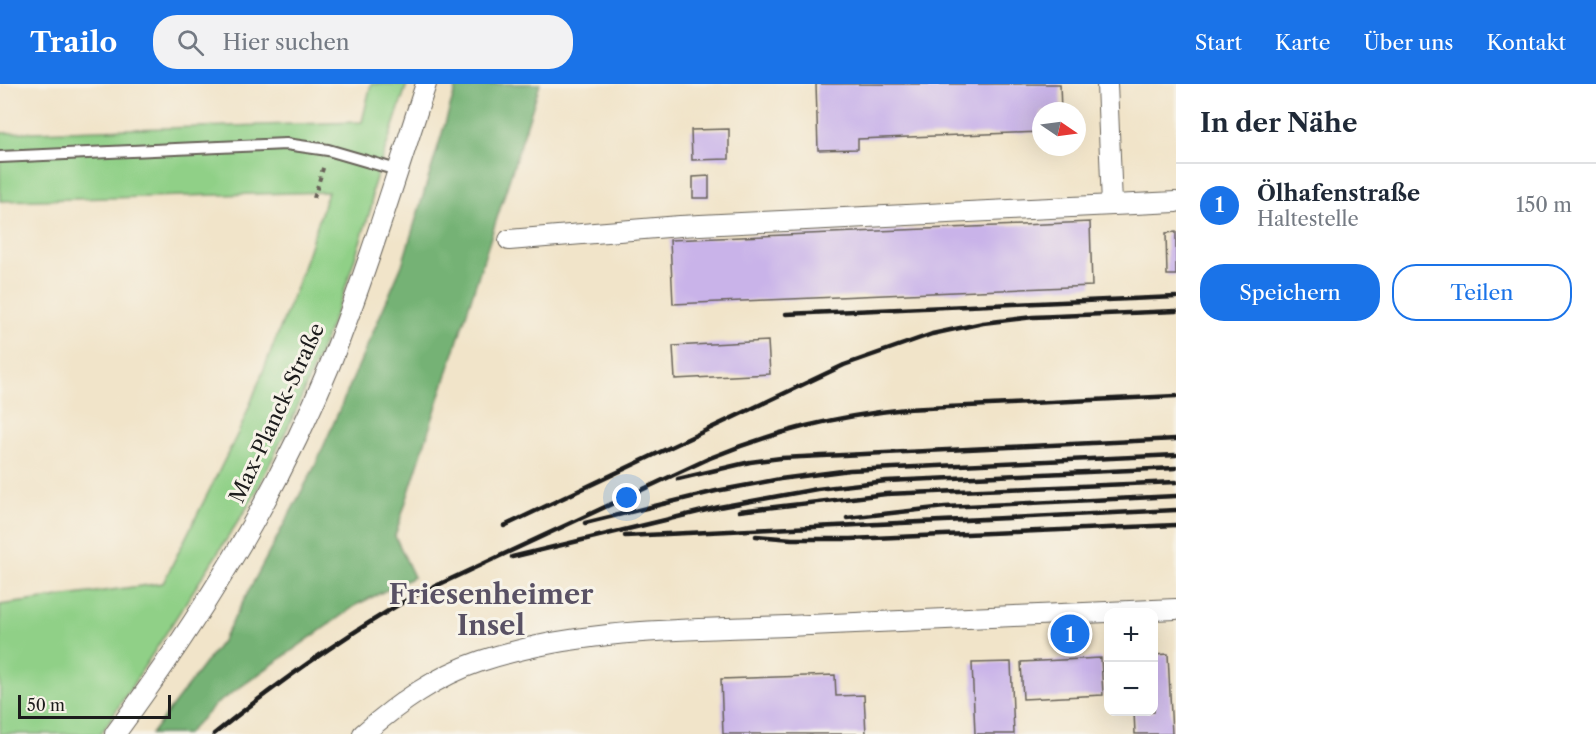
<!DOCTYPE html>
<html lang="de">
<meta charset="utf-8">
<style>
body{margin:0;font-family:"Libre Caslon Text",serif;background:#f2f2f3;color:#1f2937}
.controls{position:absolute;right:18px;bottom:18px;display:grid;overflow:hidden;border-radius:12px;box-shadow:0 6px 24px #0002}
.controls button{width:54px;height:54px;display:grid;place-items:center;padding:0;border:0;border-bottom:2px solid #e0e1e3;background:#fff;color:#1f2937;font:30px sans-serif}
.compass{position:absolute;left:1032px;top:18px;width:54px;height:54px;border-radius:50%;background:#fff;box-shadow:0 6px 24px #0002;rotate:103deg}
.scale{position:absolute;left:18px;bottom:15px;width:153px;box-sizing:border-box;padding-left:6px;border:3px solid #1c1c1c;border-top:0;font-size:16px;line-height:21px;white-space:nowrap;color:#1c1c1c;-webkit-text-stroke:4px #f7f3e8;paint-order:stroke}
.you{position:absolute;left:627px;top:414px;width:21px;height:21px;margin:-15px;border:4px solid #fff;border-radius:50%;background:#1a73e8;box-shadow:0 0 0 9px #1a73e833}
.badge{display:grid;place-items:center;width:39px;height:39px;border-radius:50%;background:#1a73e8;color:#fff;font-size:20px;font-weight:700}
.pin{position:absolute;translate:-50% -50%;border:3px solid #fff;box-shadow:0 2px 6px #0006}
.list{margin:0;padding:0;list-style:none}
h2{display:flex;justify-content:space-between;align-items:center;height:78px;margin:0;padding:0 24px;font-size:26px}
h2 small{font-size:20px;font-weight:400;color:#747a83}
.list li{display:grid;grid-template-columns:39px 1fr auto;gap:18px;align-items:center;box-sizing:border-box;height:84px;padding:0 24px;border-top:2px solid #e0e1e3}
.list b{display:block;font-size:22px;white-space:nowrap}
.list p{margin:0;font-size:20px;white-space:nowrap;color:#747a83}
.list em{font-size:20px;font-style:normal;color:#747a83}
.actions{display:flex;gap:12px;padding:18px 24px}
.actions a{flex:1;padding:14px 0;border:2px solid #1a73e8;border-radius:24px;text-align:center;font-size:21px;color:#1a73e8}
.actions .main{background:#1a73e8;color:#fff}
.icon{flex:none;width:33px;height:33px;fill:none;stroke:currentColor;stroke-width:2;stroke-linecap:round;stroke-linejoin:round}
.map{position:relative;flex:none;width:1176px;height:650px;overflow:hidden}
header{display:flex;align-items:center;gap:36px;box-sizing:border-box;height:84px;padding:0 30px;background:#1a73e8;color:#fff}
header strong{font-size:28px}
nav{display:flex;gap:33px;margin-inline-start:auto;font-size:21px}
.search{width:420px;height:54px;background:#f2f2f3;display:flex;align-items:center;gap:15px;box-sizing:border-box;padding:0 21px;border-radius:24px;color:#747a83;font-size:22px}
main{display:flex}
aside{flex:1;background:#fff}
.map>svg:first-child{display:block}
</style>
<header>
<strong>Trailo</strong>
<div class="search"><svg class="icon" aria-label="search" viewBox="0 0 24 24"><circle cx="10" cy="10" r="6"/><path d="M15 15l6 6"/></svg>Hier suchen</div>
<nav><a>Start</a><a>Karte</a><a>Über uns</a><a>Kontakt</a></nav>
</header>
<main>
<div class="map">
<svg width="1176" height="650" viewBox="0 0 1176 650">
<rect width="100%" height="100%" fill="#f7f3e8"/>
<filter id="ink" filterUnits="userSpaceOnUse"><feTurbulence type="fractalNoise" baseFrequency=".0167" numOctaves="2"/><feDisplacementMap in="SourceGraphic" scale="12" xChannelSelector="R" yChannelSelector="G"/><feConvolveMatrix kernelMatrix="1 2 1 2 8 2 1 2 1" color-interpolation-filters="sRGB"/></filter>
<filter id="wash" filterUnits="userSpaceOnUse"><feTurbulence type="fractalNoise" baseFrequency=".008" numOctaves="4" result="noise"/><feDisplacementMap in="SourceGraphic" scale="24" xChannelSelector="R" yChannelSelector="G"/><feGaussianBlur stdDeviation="1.35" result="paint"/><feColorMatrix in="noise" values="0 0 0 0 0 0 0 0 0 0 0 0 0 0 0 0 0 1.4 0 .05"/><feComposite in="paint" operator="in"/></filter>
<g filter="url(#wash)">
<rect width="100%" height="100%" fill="#f1e4c9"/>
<path fill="#90d087" stroke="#567652" stroke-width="1.5" d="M371,0H407L372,106V121L343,211L295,329L252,416L101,650H0V521L163,499L241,343L298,199L328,108L0,117V49L362,38Z"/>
<path fill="#74b274" stroke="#486748" stroke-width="1.5" d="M457,0H540L395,452L414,493L358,520L215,621L187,650H151L222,557L315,382L402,181Z"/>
<g id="blocks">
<g fill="#c9b3e9">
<path d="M816,0H1060L1061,27H1041V48L858,55V65L818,66Z"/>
<path d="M729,45V75L692,76L691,46Z"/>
<path d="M709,92V114H693V93Z"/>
<path d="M1090,138L1092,202L673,220L670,156Z"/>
<path d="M1176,148V191H1167L1166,149Z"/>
<path d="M768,257L770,290L675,295L673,262Z"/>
<path d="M1168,570L1172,650H1135L1134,628H1154V571Z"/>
<path d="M1101,574L1103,611L1023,615L1021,578Z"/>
<path d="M1011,578L1014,650H975L972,579Z"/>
<path d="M835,591L836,612L864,611L866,650H723L721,595Z"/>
</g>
</g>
</g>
<g filter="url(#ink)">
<use href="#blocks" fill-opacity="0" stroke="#676259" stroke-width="1.5"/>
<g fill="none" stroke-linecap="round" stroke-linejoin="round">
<g stroke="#676259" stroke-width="14">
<path id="lane" d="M0,73L286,60L328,66L397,86"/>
</g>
<g stroke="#676259" stroke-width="22">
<g id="street">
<path d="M1107,0L1112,120"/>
<path d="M509,156L680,142L1176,118"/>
<path d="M115,650C199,536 275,415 329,283C366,190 395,95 426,0"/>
<path d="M363,650C399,619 436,592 481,577C580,544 684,546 787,542C916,536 1046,531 1176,525"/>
</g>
</g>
<path stroke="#676259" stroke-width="4" stroke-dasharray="4.5 4.5" stroke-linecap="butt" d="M314,114L324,81"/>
<use href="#lane" stroke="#fff" stroke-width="10"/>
<use href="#street" stroke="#fff" stroke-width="20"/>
<g stroke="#1c1c1c" stroke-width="4.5">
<path d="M786,230L1176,213"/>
<path d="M678,395L750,378L781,374L1176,355"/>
<path d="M739,427L886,410L1176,398"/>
<path d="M847,434L945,423L1176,412"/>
<path d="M585,439L716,407L780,395L850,386L1176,371"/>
<path d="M504,442L844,281L932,250L983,239L1033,233L1176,227"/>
<path d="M625,452L1176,426"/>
<path d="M756,452L792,455H850L1176,441"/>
<path d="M512,473L719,423L817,405L886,397L1176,384"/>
<path d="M214,650C276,600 341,554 410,514L710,374C775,347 836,332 906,325L1176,312"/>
</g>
</g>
</g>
<g text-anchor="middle" stroke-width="6" stroke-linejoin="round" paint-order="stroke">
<g font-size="21" fill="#1c1c1c" stroke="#f7f3e8">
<text transform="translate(277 329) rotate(-65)" y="7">Max-Planck-Straße</text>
</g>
<g font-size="27" font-weight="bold" fill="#595164" stroke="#f7f3e8">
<text x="491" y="520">Friesenheimer<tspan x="491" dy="31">Insel</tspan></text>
</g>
</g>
</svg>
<div class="controls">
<button>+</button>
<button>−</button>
</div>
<svg class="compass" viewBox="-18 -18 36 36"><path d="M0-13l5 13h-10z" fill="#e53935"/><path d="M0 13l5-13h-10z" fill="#747a83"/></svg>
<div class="scale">50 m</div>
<div class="you"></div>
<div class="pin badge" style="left:1070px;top:550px">1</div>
</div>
<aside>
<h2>In der Nähe<small></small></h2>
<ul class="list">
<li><span class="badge">1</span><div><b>Ölhafenstraße</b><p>Haltestelle</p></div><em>150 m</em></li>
</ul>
<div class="actions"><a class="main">Speichern</a><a>Teilen</a></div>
</aside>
</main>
